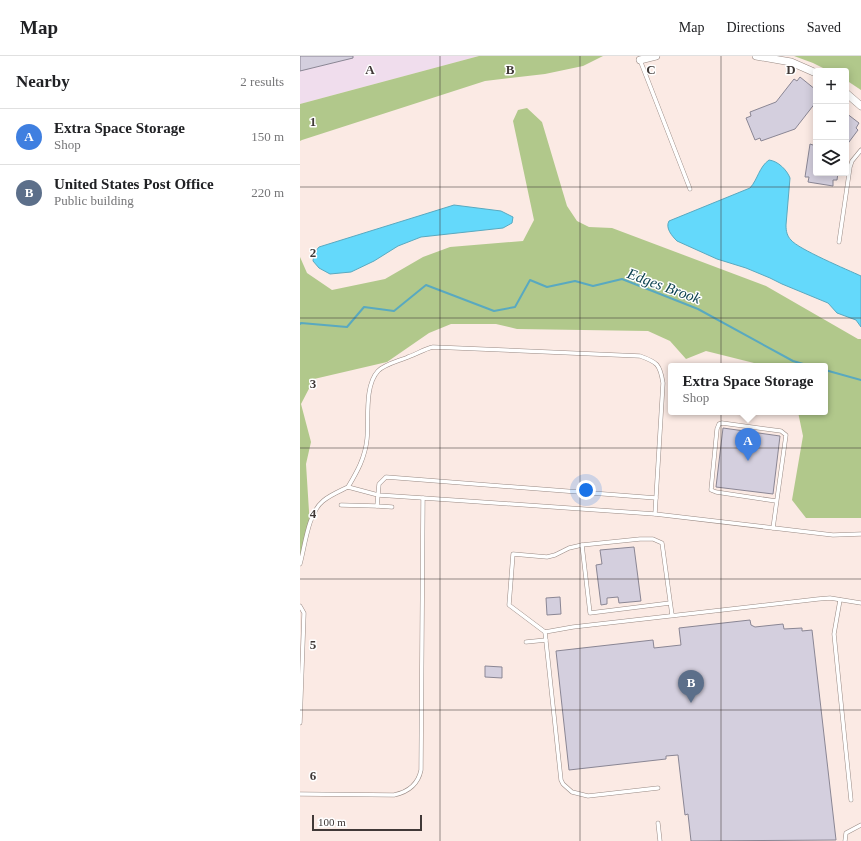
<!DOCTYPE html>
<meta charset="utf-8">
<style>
body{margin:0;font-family:"Times New Roman",serif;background:#f6f6f6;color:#202124}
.controls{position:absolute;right:12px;top:12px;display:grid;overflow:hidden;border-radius:4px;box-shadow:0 2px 10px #0003}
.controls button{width:36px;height:36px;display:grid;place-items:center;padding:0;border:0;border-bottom:1px solid #e0e0e0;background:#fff;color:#202124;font:20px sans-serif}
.scale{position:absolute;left:12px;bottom:10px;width:110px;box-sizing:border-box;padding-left:4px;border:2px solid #403937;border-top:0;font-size:11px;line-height:14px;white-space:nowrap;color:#403937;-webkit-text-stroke:3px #fff;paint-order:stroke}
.you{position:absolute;left:286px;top:434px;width:14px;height:14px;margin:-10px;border:3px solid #fff;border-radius:50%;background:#1a73e8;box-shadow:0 0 0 6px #1a73e833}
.badge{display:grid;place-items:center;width:26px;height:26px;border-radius:50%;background:#d93025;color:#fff;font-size:13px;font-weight:700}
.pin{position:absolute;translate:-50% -33px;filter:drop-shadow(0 1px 2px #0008)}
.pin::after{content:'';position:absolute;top:21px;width:14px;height:12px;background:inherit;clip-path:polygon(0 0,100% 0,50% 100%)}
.popup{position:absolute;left:368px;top:307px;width:160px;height:52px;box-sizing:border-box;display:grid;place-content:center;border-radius:4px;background:#fff;filter:drop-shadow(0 1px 3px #0005);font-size:13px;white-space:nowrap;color:#757577}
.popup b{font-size:15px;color:#202124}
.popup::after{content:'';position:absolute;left:50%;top:100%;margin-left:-8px;border:8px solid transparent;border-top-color:#fff}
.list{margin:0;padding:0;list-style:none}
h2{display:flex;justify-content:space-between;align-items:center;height:52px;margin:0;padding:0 16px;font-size:17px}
h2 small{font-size:13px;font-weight:400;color:#757577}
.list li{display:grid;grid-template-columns:26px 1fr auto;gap:12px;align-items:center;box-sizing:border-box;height:56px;padding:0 16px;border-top:1px solid #e0e0e0}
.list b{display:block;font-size:15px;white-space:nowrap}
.list p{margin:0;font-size:13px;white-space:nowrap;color:#757577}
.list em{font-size:13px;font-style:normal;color:#757577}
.icon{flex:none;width:22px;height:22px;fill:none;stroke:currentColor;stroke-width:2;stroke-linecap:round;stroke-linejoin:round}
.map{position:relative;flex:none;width:561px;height:785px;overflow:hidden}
header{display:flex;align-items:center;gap:24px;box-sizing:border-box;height:56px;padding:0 20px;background:#fff;border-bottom:1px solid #e0e0e0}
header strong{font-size:19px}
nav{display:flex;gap:22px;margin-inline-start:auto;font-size:14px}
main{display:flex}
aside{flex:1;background:#fff}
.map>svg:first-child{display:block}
</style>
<header>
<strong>Map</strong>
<nav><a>Map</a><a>Directions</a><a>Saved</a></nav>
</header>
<main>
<aside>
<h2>Nearby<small>2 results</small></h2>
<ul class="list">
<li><span class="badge" style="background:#3f7fe0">A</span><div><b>Extra Space Storage</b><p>Shop</p></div><em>150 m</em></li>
<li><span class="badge" style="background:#5c6f8a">B</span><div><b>United States Post Office</b><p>Public building</p></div><em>220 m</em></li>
</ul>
</aside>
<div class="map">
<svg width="561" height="785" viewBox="0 0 561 785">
<rect width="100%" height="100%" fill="#fbeae4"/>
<path fill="#f0dded" d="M0,0H179L0,48Z"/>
<g fill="#b1c88b">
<path d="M179,0H303L283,10L245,18L185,25L2,84L0,85V48Z"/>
<path d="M494,0H561V34L546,24V15H529L513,7Z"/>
<path d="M227,52L242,66L267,150L277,165L289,171L312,172L466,230L558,283H561V462H506L492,444L503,380L498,356H525V310H460L458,308L406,295L386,303L370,285L348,275L217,273L196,268H151L129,277L87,306L14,323L1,348L11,386L6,408L10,471L0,502V201L7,217L32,234L85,223L123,201L150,191L223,185L234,164L213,65L218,54Z"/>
</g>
<g fill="#64d9fb" stroke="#59a9c0">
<path d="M469,104C478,105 487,114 490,122L486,169C486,175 487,180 491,184C498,193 548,214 561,220V271L556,264L537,257L528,247L482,228L470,222L446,212L417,203L377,185C372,180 365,172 369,165L450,132C458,123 459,111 469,104Z"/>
<path d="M154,149L201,155L213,161L212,167L203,172L121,181L98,190L74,205L51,216L30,218L19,212L13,205L14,197L19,191Z"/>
</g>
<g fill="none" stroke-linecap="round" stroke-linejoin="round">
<g stroke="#59a9c0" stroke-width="2">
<path d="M0,268L1,267L47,271L64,251L94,255L126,229L194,255L215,251L230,224L247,231L275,225L293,230L322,223L398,253L493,305L510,310"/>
<path d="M525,314L561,324"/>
</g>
</g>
<g fill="#d4cfde" stroke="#8a8694">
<path d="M0,0H53V2L0,15Z"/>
<path d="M500,21L516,34V46L495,73L461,85L460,82L455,84L446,62L451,60L450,56L476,46L494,23L497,25Z"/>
<path d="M546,57L559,67L556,72L558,74L546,90Z"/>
<path d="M510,88L516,90V117H538L537,124H533V130L508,126L509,121H505Z"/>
<path d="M423,372L480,380L473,438L416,431Z"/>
<path d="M334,491L341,545L319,547L318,541L307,542V548L301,549L296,509L302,508L300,494Z"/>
<path d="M260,541L261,558L247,559L246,542Z"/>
<path d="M450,564L451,569L455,571L483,568L484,573L502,572V575L512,574L536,784L391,785L388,758L385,759L378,699L366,700V703L269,714L256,595L353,584L354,592L381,589L379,572Z"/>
<path d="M185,610L202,611V622L185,621Z"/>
</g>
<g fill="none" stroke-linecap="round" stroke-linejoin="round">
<g stroke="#998a84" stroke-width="4.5">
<g id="service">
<path d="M340,4L390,133"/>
<path d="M539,186L550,111L552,105L561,94"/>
<path d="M123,442L78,439L48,431C57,416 65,402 67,383C69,364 64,330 78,315C85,308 99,305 108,301C117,298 124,293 133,291L340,300C357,306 360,308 363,327L355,458"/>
<path d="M41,449L77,450"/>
<path d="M92,451L77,450L79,428L86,421L356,442"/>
<path d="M473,472L486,379L481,375L422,367L419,368L417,373L411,434L416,436L476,445"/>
<path d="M282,489L290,557L370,547"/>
<path d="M0,508C5,490 8,457 23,445C30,439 40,435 48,431"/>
<path d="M540,544L534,578L551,744"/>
<path d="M0,550L4,557L0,667"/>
<path d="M372,559L362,487L353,483H340L282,489L269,492L255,499L247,501L213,498L209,549L245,576L273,571L518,543L530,542L561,547"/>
<path d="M245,576L261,724L263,728L272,736L288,740L358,732"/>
<path d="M226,586L246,584"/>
<path d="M0,738L94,739C108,736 118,729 121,714L123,442L355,458L533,479L561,478"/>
<path d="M358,767L360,785"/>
<path d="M545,785L546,777L561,769"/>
</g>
</g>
<g stroke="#998a84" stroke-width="8">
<g id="minor">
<path d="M456,0L491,6L516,17"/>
<path d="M340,4L356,0"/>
<path d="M546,37L561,50"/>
</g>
</g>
<use href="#service" stroke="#fff" stroke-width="3.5"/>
<use href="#minor" stroke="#fff" stroke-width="7"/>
</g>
<path fill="none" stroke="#403937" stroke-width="1" stroke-opacity="0.55" d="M140,0V785M280,0V785M421,0V785M0,131H561M0,262H561M0,392H561M0,523H561M0,654H561"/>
<g text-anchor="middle" stroke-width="3" stroke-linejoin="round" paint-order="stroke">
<g font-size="15" font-style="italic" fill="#0b414f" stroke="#fff">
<text transform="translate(364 230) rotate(20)" y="5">Edges Brook</text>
</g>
</g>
<g font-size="13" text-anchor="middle" font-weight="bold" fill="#403937" stroke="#fff" stroke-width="3" stroke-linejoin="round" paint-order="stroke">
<text x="70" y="18">A</text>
<text x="210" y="18">B</text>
<text x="351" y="18">C</text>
<text x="491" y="18">D</text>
<text x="13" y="70">1</text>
<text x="13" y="201">2</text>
<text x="13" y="332">3</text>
<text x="13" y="462">4</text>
<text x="13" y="593">5</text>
<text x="13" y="724">6</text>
</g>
</svg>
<div class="controls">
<button>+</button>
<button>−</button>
<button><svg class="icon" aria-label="layers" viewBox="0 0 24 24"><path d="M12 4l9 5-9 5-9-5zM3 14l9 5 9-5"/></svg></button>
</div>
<div class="scale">100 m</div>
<div class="you"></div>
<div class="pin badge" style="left:448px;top:405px;background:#3f7fe0">A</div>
<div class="popup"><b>Extra Space Storage</b>Shop</div>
<div class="pin badge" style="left:391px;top:647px;background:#5c6f8a">B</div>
</div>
</main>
